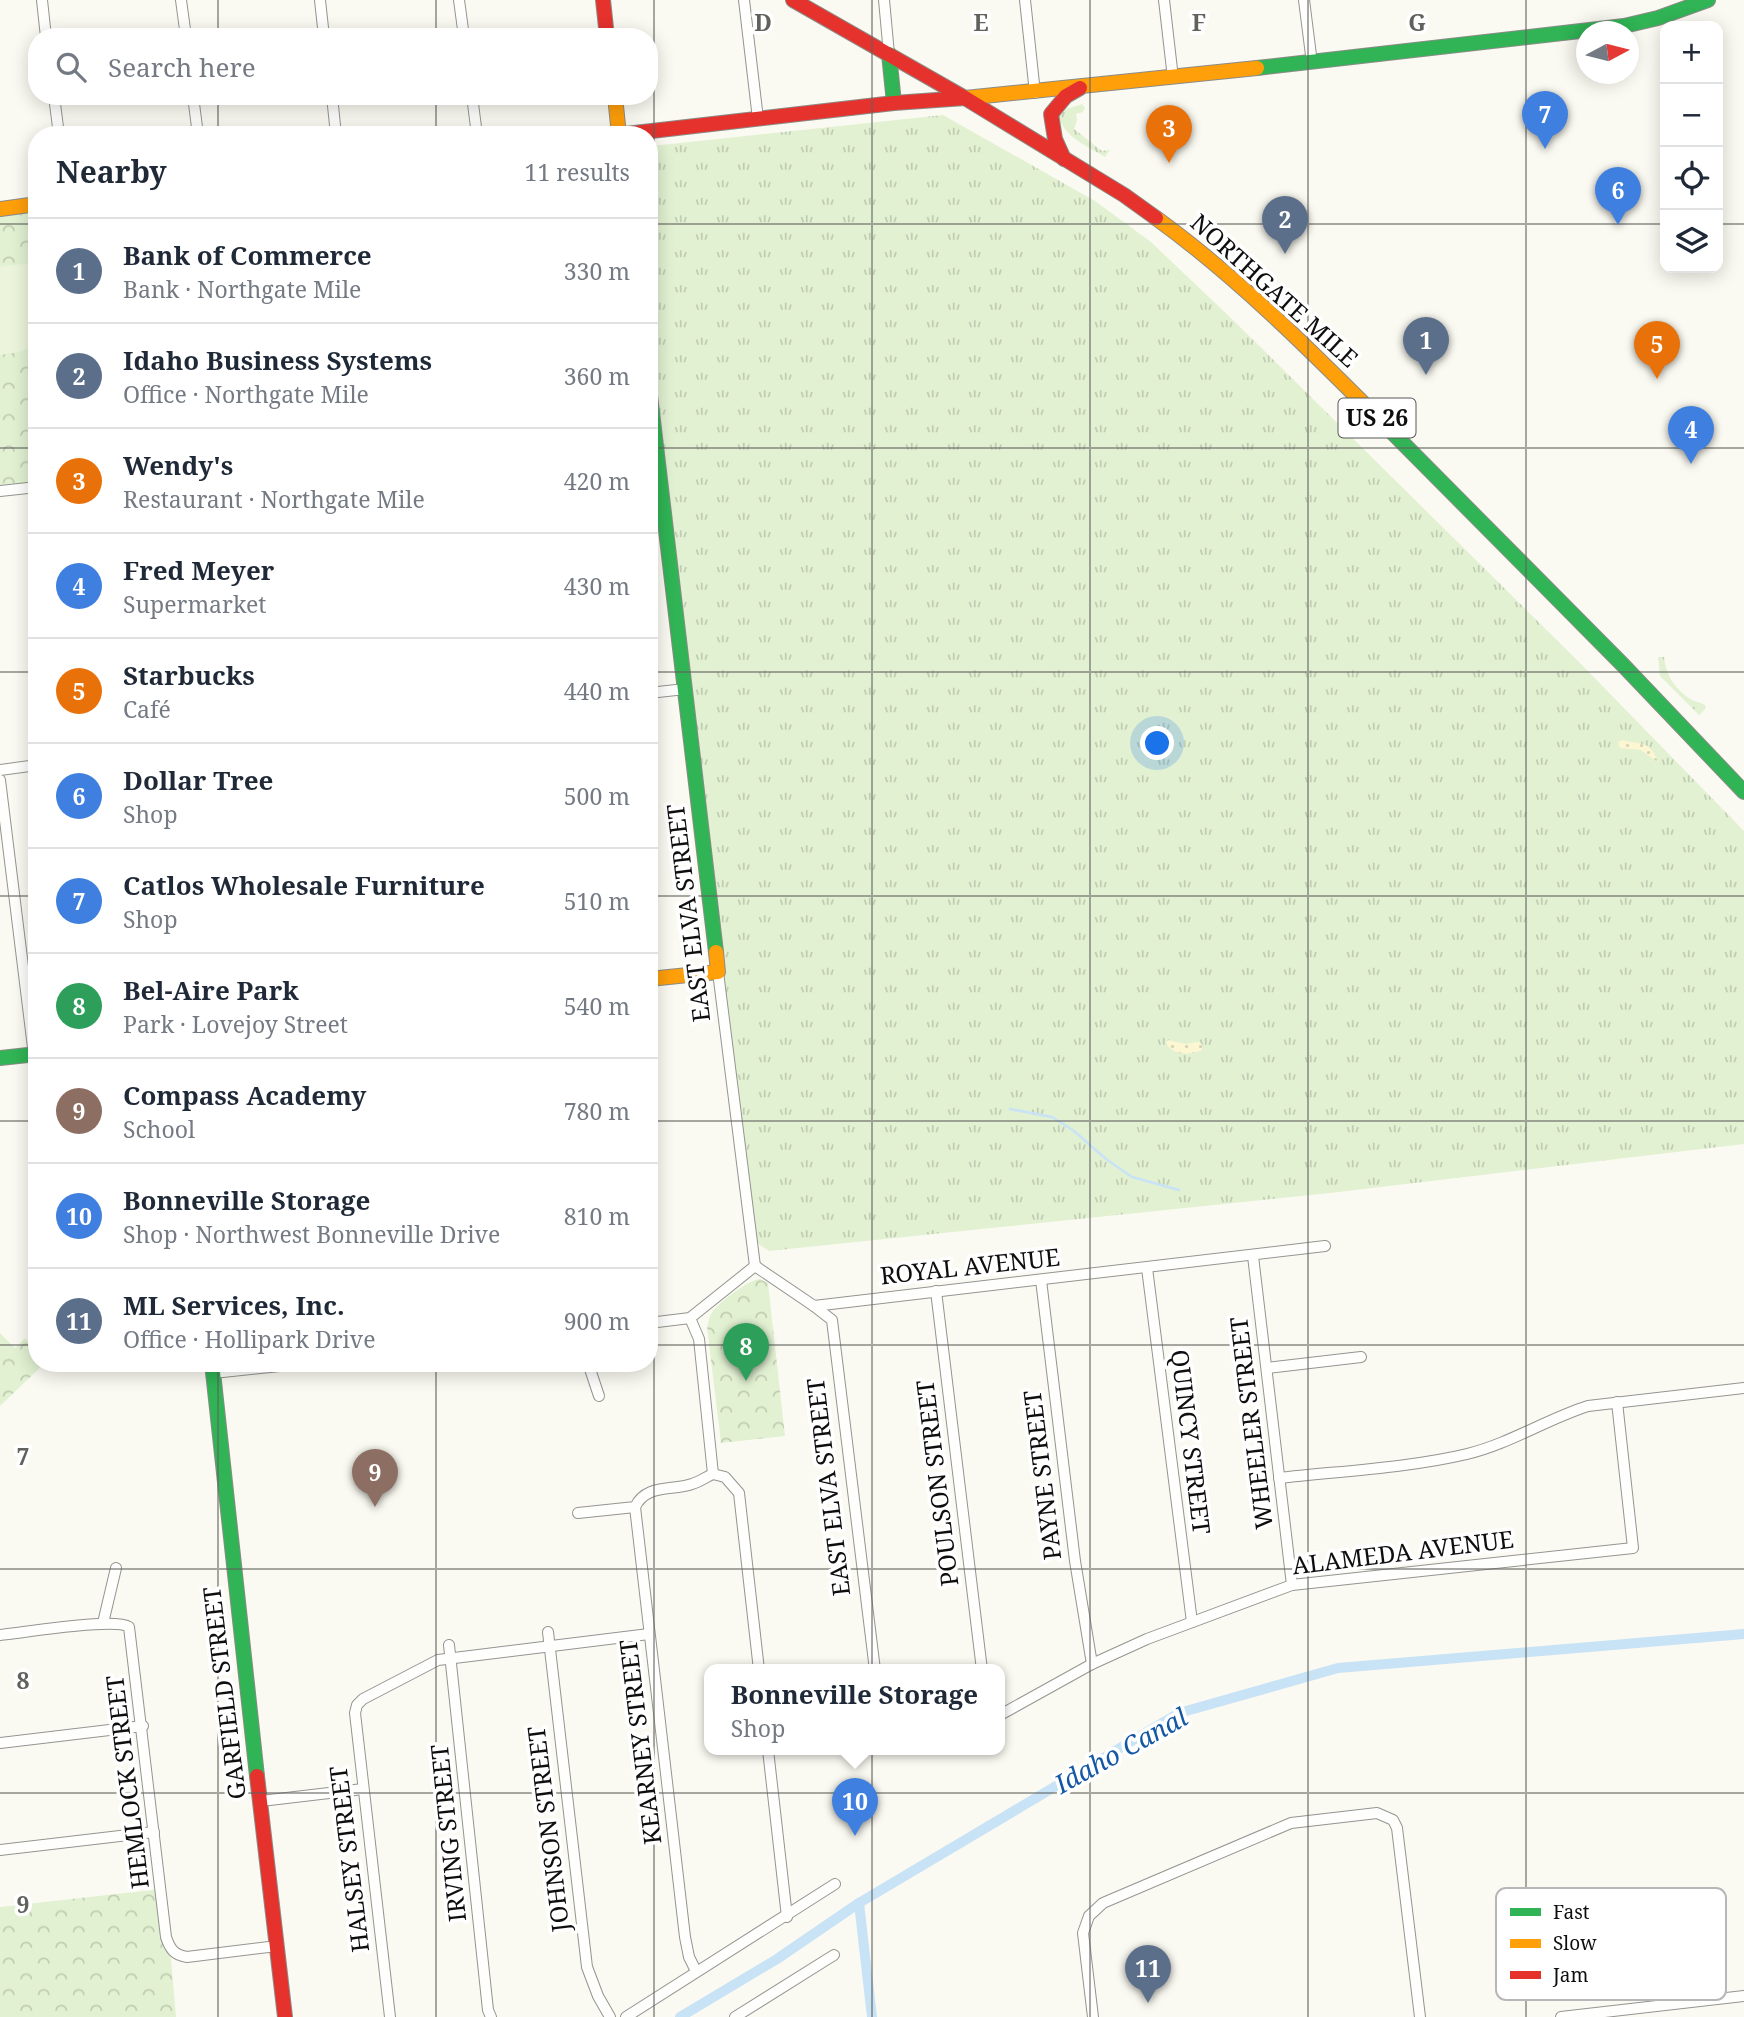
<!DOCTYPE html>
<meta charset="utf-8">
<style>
body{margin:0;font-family:"Noto Serif",serif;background:#f2f2f3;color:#1f2937}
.controls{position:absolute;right:21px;top:21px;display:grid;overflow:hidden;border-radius:14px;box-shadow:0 4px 18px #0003}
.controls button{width:63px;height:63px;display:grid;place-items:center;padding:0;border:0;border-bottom:2px solid #e0e1e3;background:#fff;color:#1f2937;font:35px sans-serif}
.compass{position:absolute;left:1576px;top:21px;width:63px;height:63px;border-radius:50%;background:#fff;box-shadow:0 4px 18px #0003;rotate:83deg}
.you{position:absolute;left:1158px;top:744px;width:24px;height:24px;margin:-18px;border:5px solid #fff;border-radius:50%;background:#1a73e8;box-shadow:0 0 0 10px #1a73e833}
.badge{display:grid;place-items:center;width:46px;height:46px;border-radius:50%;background:#0b8043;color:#fff;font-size:23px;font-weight:700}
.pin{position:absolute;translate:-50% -58px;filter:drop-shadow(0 2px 4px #0008)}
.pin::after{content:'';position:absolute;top:37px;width:24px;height:21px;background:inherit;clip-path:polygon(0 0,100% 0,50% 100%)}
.popup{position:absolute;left:704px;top:1664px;width:301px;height:91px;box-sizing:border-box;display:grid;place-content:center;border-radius:14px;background:#fff;filter:drop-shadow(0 2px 5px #0005);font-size:23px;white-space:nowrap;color:#747a83}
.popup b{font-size:26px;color:#1f2937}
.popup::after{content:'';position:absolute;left:50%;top:100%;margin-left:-14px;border:14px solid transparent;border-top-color:#fff}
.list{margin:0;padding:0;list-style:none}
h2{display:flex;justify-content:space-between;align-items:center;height:91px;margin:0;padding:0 28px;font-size:30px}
h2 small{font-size:23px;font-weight:400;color:#747a83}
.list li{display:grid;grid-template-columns:46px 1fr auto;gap:21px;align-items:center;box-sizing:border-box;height:105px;padding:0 28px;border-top:2px solid #e0e1e3}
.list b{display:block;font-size:26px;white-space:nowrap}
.list p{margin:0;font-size:23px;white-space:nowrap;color:#747a83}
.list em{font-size:23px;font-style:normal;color:#747a83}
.icon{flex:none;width:38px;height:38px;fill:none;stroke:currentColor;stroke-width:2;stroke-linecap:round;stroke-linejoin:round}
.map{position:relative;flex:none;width:1744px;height:2017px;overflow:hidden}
.search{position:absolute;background:#fff;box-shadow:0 4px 18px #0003;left:28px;top:28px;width:630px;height:77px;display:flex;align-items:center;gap:18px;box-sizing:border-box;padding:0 24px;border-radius:28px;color:#747a83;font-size:26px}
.panel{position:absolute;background:#fff;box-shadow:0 4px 18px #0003;left:28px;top:126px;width:630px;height:1246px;border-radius:28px}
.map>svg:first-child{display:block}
</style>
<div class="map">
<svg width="1744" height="2017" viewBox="0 0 1744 2017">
<defs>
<pattern id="grass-tufts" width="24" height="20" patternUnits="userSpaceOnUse" patternTransform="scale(1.75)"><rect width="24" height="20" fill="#e2f1d2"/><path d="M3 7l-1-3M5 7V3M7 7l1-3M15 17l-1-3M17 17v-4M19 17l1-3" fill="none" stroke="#c1cdb3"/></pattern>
<pattern id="sand-dots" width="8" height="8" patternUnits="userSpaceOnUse" patternTransform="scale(1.75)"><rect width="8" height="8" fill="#fcf6d3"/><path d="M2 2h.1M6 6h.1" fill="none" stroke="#d7d2b4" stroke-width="1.8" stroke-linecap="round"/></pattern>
<pattern id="park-crowns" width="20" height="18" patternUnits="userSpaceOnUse" patternTransform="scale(1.75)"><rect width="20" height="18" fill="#e2f1d2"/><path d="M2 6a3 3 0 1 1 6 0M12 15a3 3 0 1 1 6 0" fill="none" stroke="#c1cdb3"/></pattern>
</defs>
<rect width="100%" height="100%" fill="#fbfaf2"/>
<g fill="url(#grass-tufts)">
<path d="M1082,104L1085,108L1083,112L1076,114L1077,120L1074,129L1102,151L1110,150L1105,157C1089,147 1062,136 1059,116L1066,109Z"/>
<path d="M943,115L1095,201L1151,242L1233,320L1578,661L1744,831V1144L1330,1193L769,1251L751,1239L652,412L649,364V149L652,146Z"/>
<path d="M1658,657H1664C1666,675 1674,688 1690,699C1695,702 1700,702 1705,705L1706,708L1699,715L1660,676Z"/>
</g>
<g fill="url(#sand-dots)">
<path d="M1622,740C1642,746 1648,738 1659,763L1641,750L1620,748L1618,742Z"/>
<path d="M1168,1040L1185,1044L1198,1042L1202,1044V1050C1190,1055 1173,1056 1166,1043Z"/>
</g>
<g fill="url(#park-crowns)">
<path d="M37,204V486L0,491V209Z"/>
<path d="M760,1279L768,1283L785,1436L721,1443L707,1327C709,1321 709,1316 713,1311C721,1301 748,1280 760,1279Z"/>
<path d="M0,1333L15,1348L25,1338L37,1351V1363H45L0,1406Z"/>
<path d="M161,1889L170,1947L176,2017H0V1907Z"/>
</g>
<path fill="#ecf5db" d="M37,262V345L19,352L0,355V267Z"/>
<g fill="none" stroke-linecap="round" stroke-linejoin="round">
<path stroke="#c8e2f6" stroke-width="2.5" d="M1010,1109L1052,1117L1074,1131L1106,1159L1132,1177L1179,1190"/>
<g stroke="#c8e2f6" stroke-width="10">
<path d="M859,1903L872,2017"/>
<path d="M680,2017L777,1959L859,1903L1179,1713L1338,1668L1744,1634"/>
</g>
<g stroke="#959491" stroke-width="12">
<g id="street">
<path d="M42,0L46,37"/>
<path d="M181,0L186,37"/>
<path d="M320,0L324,37"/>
<path d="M459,0L464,37"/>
<path d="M744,0L758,119"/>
<path d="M884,0L889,54"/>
<path d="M1025,0L1035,93"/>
<path d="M1164,0L1173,78"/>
<path d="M1304,0L1312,63"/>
<path d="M54,96L59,135"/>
<path d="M193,96L198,135"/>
<path d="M332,96L336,135"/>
<path d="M472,96L477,135"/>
<path d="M0,491L37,487"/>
<path d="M649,693L685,689"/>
<path d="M0,770L37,765"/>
<path d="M0,780L37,1080"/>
<path d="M718,972L755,1266"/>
<path d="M1253,1256L1292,1585"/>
<path d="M755,1266L814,1306L1325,1246"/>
<path d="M1147,1268L1192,1622"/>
<path d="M1041,1280L1075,1561L1092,1664"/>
<path d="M936,1291L982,1670"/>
<path d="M814,1306L832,1320L875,1670"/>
<path d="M690,1318L699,1339L713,1474"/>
<path d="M649,1323L690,1318L755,1266"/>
<path d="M588,1363L599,1396"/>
<path d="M1267,1368L1361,1357"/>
<path d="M213,1373L308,1363"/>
<path d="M713,1474L725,1477L739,1493L759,1670"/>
<path d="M1279,1478C1341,1471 1408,1468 1467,1454C1509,1444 1547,1419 1588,1406L1744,1388"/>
<path d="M635,1507L685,1937L689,1957L696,1971"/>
<path d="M578,1513L635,1507C646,1484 671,1491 692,1484C699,1482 706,1477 713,1474"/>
<path d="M103,1623L116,1568"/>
<path d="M548,1632L587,1967L598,1996L610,2017"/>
<path d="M0,1635C23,1633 114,1617 129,1627L166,1937C170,1949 174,1955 187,1957L277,1946"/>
<path d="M449,1645L488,2010L491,2017"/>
<path d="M1000,1715L1092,1664L1147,1639L1292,1585L1633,1548L1617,1402"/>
<path d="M0,1743L143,1726"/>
<path d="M768,1750L787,1917"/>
<path d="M261,1801L363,1789"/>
<path d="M0,1850L154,1832"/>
<path d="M390,2017L355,1713L357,1705L363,1699L438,1660L649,1634"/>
<path d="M626,2017L835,1884"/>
<path d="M735,2017L834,1955"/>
<path d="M1093,2017L1083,1933L1089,1916L1103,1903L1291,1823L1377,1813L1393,1820L1397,1828L1420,2017"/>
<path d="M1561,2017L1744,1996"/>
</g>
</g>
<g stroke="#8b8b87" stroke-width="16">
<g id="fast">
<path d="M889,54L894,103"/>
<path d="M1257,68L1624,26L1658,18L1708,0"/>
<path d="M649,387L716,952"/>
<path d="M1376,416L1622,664L1744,792"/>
<path d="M0,1058L37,1054"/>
<path d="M212,1363L257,1776"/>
</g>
</g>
<g stroke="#8b8b87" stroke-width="16">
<g id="slow">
<path d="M615,96L619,135"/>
<path d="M965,98L1257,68"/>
<path d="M0,209L37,204"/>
<path d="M1156,218C1236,276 1306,346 1376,416"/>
<path d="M649,979L718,972L716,952"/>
</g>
</g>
<g stroke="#8b8b87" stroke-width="16">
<g id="jam">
<path d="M603,0L607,37"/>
<path d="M793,0L965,98L1124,195L1156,218"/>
<path d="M617,135L894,103L965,98"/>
<path d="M1064,159L1055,139L1051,114L1066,96L1080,88"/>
<path d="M257,1776L285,2017"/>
</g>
</g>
<use href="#street" stroke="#fefefd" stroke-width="10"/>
<use href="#fast" stroke="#30b455" stroke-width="14"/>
<use href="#slow" stroke="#ff9f0a" stroke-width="14"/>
<use href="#jam" stroke="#e5322d" stroke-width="14"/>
</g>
<path fill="none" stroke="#61615e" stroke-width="2" stroke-opacity="0.55" d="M218,0V37M436,0V37M654,0V2017M872,0V2017M1090,0V2017M1308,0V2017M1526,0V2017M218,96V135M436,96V135M0,224H37M649,224H1665M1718,224H1744M0,448H37M649,448H1744M0,672H37M649,672H1744M0,896H37M649,896H1744M0,1121H37M649,1121H1744M0,1345H37M649,1345H1744M218,1363V2017M436,1363V2017M0,1569H1744M0,1793H1744"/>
<g text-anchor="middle" stroke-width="7" stroke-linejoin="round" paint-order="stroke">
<rect fill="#fff" stroke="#565656" stroke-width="2" x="1338.5" y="398.5" width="77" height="39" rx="5"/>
<g font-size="23" font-weight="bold" fill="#0e0e0e">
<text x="1377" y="426">US 26</text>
</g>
<g font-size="24" fill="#0e0e0e" stroke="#fff">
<text transform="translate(1274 291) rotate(42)" y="8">NORTHGATE MILE</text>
<text transform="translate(689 913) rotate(-97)" y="8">EAST ELVA STREET</text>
<text transform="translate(970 1267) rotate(-6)" y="8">ROYAL AVENUE</text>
<text transform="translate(1252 1423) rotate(-97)" y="8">WHEELER STREET</text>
<text transform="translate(1190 1442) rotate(83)" y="8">QUINCY STREET</text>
<text transform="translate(1043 1475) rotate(-97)" y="8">PAYNE STREET</text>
<text transform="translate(938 1483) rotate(-97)" y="8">POULSON STREET</text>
<text transform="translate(829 1487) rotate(-97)" y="8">EAST ELVA STREET</text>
<text transform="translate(1403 1553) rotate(-7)" y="8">ALAMEDA AVENUE</text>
<text transform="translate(225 1693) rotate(-97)" y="8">GARFIELD STREET</text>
<text transform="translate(641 1742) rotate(-97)" y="8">KEARNEY STREET</text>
<text transform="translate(128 1782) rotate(-97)" y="8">HEMLOCK STREET</text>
<text transform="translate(549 1829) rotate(-97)" y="8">JOHNSON STREET</text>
<text transform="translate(449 1833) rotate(-96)" y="8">IRVING STREET</text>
<text transform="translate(350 1859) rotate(-97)" y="8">HALSEY STREET</text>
</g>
<g font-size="26" font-style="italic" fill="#1457a3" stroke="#fff">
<text transform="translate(1121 1751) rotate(-29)" y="9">Idaho Canal</text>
</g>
</g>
<rect x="1496" y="1888" width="230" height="112" rx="10" fill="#fff" stroke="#b7b7b7" stroke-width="2"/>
<rect x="1510" y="1908" width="31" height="8" fill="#30b455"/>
<rect x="1510" y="1939" width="31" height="9" fill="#ff9f0a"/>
<rect x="1510" y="1971" width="31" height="8" fill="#e5322d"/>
<g font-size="19" fill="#0e0e0e">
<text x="1553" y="1919">Fast</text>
<text x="1553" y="1950">Slow</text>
<text x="1553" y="1982">Jam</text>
</g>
<g font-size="23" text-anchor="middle" font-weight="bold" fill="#61615e" stroke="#fff" stroke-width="7" stroke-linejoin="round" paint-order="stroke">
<text x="763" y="31">D</text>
<text x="981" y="31">E</text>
<text x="1199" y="31">F</text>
<text x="1417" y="31">G</text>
<text x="23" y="1465">7</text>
<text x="23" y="1689">8</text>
<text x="23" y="1913">9</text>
</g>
</svg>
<div class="controls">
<button>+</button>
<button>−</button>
<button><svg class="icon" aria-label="locate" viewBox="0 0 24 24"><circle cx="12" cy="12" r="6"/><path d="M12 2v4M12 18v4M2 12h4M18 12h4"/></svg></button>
<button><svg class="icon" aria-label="layers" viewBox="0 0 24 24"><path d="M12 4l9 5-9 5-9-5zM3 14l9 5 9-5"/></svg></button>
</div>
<svg class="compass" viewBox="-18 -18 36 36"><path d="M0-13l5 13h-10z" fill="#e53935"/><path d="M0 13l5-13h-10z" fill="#747a83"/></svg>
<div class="you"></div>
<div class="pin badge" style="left:1426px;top:375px;background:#5c6f8a">1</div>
<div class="pin badge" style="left:1285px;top:254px;background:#5c6f8a">2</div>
<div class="pin badge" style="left:1169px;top:163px;background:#e8710a">3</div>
<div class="pin badge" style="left:1691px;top:464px;background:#3f7fe0">4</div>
<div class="pin badge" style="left:1657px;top:379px;background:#e8710a">5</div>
<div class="pin badge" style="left:1618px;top:225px;background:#3f7fe0">6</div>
<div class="pin badge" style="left:1545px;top:149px;background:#3f7fe0">7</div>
<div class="pin badge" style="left:746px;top:1381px;background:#2e9e5b">8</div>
<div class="pin badge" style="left:375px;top:1507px;background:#8d6e63">9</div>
<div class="pin badge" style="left:855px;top:1836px;background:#3f7fe0">10</div>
<div class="popup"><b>Bonneville Storage</b>Shop</div>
<div class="pin badge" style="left:1148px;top:2003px;background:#5c6f8a">11</div>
<div class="search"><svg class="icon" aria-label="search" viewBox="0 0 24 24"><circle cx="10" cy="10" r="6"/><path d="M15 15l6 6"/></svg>Search here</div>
<section class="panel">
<h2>Nearby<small>11 results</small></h2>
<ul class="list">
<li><span class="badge" style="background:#5c6f8a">1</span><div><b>Bank of Commerce</b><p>Bank · Northgate Mile</p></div><em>330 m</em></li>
<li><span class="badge" style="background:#5c6f8a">2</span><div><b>Idaho Business Systems</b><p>Office · Northgate Mile</p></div><em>360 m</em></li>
<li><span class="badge" style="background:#e8710a">3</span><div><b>Wendy's</b><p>Restaurant · Northgate Mile</p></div><em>420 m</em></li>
<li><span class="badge" style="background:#3f7fe0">4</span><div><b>Fred Meyer</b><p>Supermarket</p></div><em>430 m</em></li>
<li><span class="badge" style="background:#e8710a">5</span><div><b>Starbucks</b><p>Café</p></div><em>440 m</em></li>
<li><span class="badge" style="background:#3f7fe0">6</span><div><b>Dollar Tree</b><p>Shop</p></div><em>500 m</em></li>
<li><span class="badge" style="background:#3f7fe0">7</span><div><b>Catlos Wholesale Furniture</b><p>Shop</p></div><em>510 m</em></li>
<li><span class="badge" style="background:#2e9e5b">8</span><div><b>Bel-Aire Park</b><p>Park · Lovejoy Street</p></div><em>540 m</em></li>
<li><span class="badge" style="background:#8d6e63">9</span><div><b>Compass Academy</b><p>School</p></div><em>780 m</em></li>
<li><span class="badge" style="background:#3f7fe0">10</span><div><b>Bonneville Storage</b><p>Shop · Northwest Bonneville Drive</p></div><em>810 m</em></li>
<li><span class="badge" style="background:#5c6f8a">11</span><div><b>ML Services, Inc.</b><p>Office · Hollipark Drive</p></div><em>900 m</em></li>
</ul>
</section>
</div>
